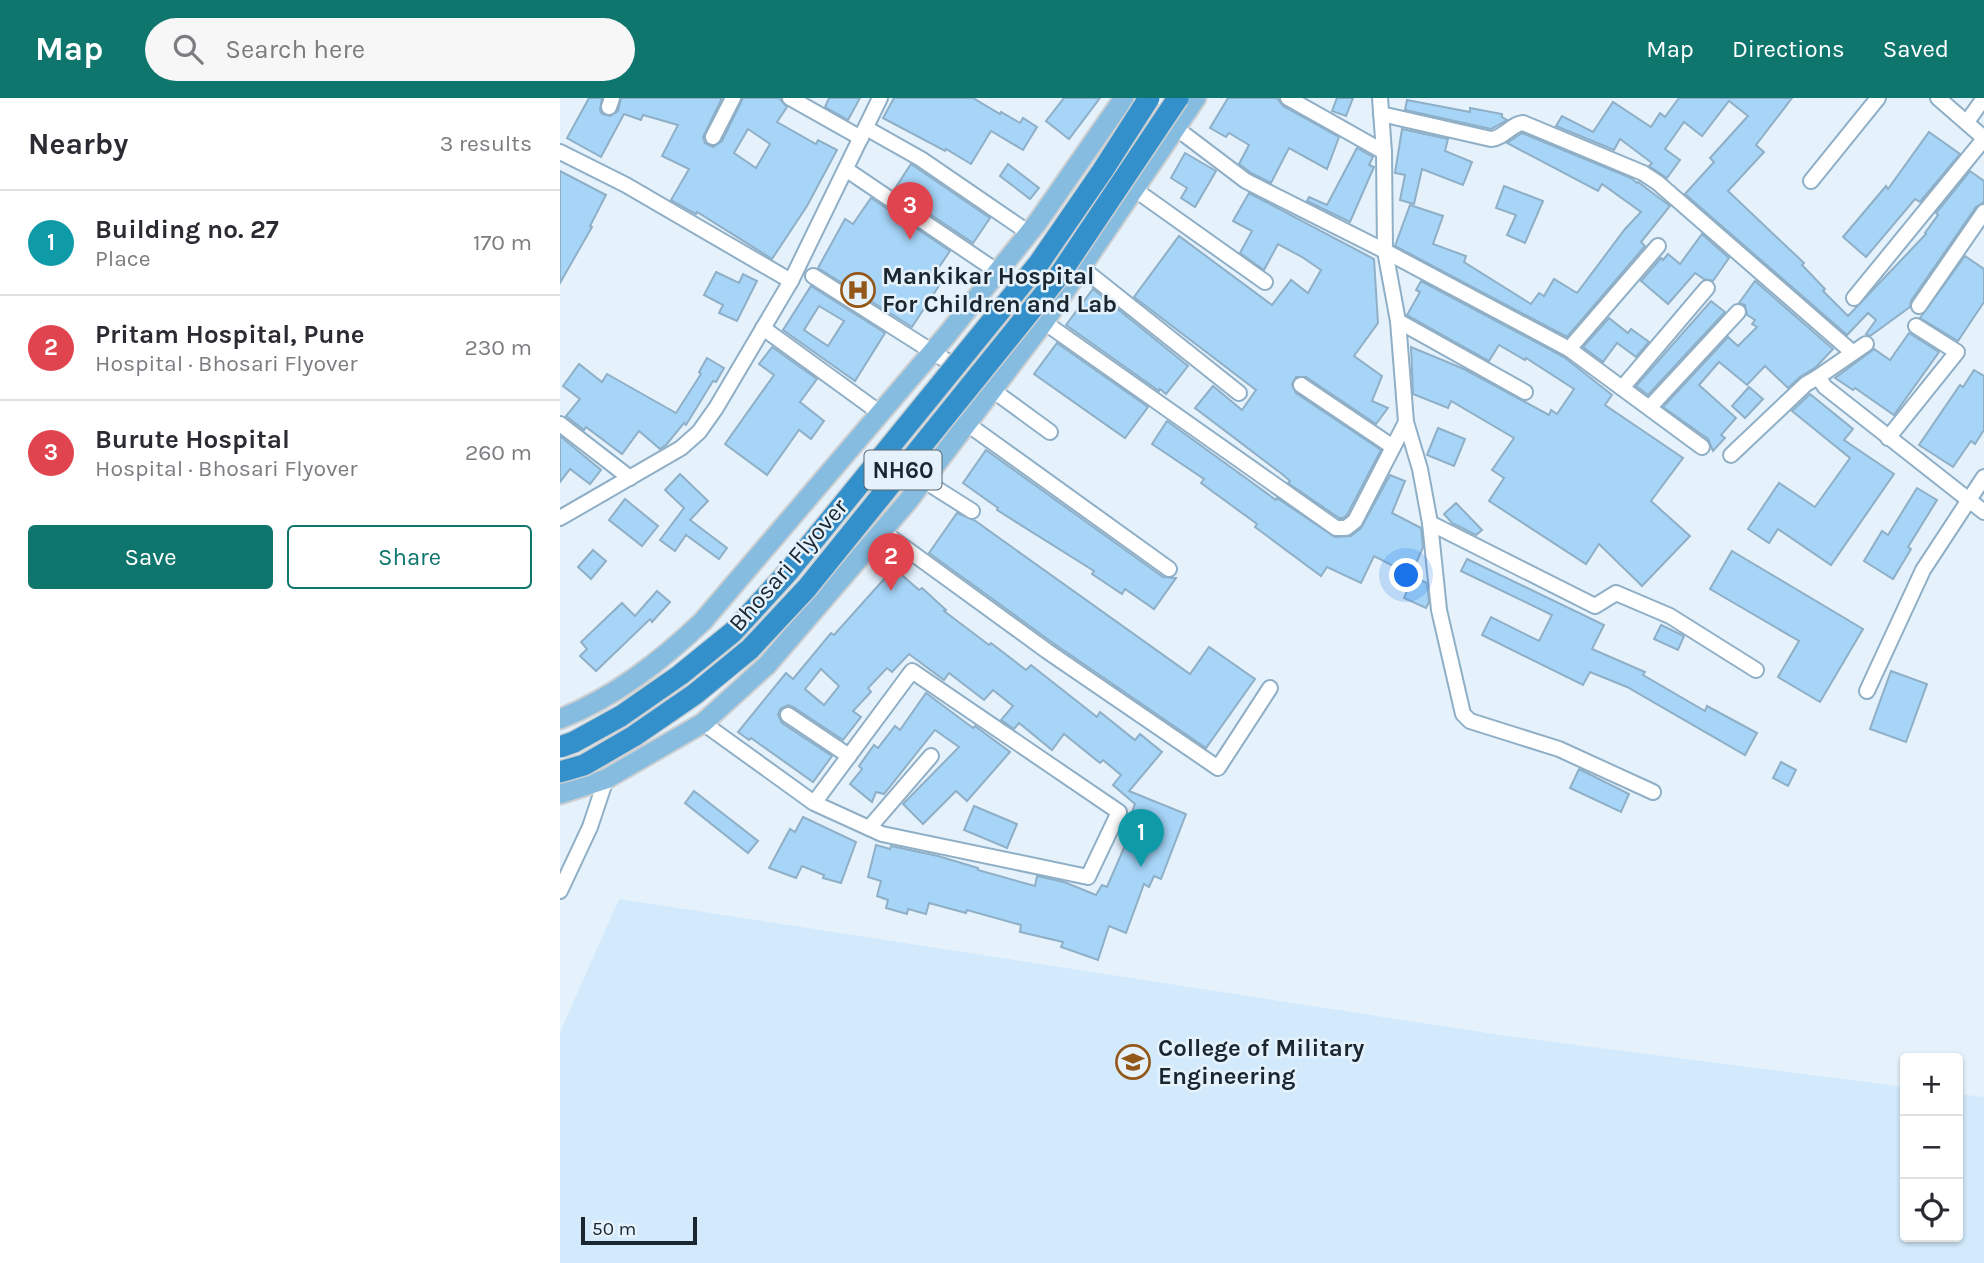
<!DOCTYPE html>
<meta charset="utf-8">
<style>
body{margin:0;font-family:Karla,sans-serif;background:#f7f7f7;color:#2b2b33}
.controls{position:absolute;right:21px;bottom:21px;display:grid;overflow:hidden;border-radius:7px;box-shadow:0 2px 5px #0004}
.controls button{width:63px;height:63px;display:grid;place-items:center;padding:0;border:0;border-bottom:2px solid #e1e1e2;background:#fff;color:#2b2b33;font:35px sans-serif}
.scale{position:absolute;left:21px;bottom:18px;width:116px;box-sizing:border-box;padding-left:7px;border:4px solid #1a2730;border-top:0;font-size:19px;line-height:24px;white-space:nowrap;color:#1a2730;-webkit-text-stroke:5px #e5f2fc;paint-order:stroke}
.you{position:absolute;left:847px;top:478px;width:24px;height:24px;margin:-18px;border:5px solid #fff;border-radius:50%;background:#1a73e8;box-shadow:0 0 0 10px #1a73e833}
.badge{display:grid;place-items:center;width:46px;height:46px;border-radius:50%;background:#0f766e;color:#fff;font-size:23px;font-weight:700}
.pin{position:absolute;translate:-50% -58px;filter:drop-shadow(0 2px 4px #0008)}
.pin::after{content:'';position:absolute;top:37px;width:24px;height:21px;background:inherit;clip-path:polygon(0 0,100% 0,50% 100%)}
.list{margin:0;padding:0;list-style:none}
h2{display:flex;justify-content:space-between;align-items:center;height:91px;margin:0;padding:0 28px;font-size:30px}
h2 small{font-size:23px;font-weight:400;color:#7c7c81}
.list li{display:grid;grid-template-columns:46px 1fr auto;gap:21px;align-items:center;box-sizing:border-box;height:105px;padding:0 28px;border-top:2px solid #e1e1e2}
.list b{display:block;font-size:26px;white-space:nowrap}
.list p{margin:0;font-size:23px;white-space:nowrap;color:#7c7c81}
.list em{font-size:23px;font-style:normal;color:#7c7c81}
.actions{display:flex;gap:14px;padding:21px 28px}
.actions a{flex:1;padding:16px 0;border:2px solid #0f766e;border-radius:7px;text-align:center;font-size:24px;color:#0f766e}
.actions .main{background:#0f766e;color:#fff}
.icon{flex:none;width:38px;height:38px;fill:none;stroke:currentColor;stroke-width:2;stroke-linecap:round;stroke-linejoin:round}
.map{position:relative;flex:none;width:1424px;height:1165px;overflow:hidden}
header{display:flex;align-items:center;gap:42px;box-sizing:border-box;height:98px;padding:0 35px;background:#0f766e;color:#fff}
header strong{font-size:33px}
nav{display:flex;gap:38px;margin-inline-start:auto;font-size:24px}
.search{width:490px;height:63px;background:#f7f7f7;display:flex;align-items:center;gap:18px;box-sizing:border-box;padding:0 24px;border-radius:38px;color:#7c7c81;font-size:26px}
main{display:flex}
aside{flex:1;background:#fff}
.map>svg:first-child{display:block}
</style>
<header>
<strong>Map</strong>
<div class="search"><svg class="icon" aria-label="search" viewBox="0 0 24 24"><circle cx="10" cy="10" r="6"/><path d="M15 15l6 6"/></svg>Search here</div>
<nav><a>Map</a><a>Directions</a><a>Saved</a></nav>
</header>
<main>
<aside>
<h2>Nearby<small>3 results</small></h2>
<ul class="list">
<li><span class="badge" style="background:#0f9aa8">1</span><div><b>Building no. 27</b><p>Place</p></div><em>170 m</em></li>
<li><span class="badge" style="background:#e0444e">2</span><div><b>Pritam Hospital, Pune</b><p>Hospital · Bhosari Flyover</p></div><em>230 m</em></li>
<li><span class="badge" style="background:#e0444e">3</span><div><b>Burute Hospital</b><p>Hospital · Bhosari Flyover</p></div><em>260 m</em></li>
</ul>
<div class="actions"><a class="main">Save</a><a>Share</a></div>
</aside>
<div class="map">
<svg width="1424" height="1165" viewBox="0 0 1424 1165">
<rect width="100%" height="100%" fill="#e5f2fc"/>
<path fill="#d2eafc" d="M59,801L947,938L1345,989V1139H1398V996L1424,999V1165H0V934Z"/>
<g fill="#a6d5f8" stroke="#8fafc7" stroke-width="2" fill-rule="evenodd">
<path d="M29,0H42L40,12L42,16L50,18L58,13L61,0H162L143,39L145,45L153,49L162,43L183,0H219L227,9L217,24L256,46L258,42L277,52L247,108L212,161L137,114L136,116L111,102L129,71L102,58L118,27L83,17L81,22L64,16L41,59L7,40ZM188,31L210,46L196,70L174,55Z"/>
<path d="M269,0H300L288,22L265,9Z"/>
<path d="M334,0H413L440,16L441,14L460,25L463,20L477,29L463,52L431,33L411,66L386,51L385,53L323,20Z"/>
<path d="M504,0H540L509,41L486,23Z"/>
<path d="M668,0H717L723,8L779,39L767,71L729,50L711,85L691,75L679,66L689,47L669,35L666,39L650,30Z"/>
<path d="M777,0H793L786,18L772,13Z"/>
<path d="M1119,0H1232L1196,47L1204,54L1168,93L1244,165L1242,167L1265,191L1263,193L1288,218L1366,136L1365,135L1378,117L1376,115L1410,73L1424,83V104L1416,109L1351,203L1350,209L1310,238L1306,236L1316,222L1308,215L1287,237L1125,96L1154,64L1150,60L1188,18L1169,3L1142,38L1124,24L1105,51L1120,62L1107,80L1089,68L1092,65L1060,41L1054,52L996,28L1002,18L1033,34L1053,4L1091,29L1100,15L1105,19Z"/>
<path d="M847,2L910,14V10L942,16V19L947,22L931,31L845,12Z"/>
<path d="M842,31L888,41L885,53L912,64L903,87L862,71L854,106L840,102L845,77L835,75Z"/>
<path d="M1369,34L1400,56L1360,104L1355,101L1306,159L1283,139L1326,88L1328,91Z"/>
<path d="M962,35L1071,80L1077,85L1078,84L1110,108L1081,144L1085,148L1007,239L835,148L850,107L883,118L873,146L906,158L904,164L971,206L979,195L984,198L994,181L1017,195L1065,131L1081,114L1042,86L1038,93L947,45Z"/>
<path d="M797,50L813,59L809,67L814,69L790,124L747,103L749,99L767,107Z"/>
<path d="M625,55L656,73L635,109L621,100L627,90L611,80Z"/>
<path d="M351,66L430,120L413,145L334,92Z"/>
<path d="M448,66L479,90L470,101L440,78Z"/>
<path d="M0,73L46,97L30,128L32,129L0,185Z"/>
<path d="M944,88L983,103L965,145L947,137L956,117L936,110Z"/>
<path d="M689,95L814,161L818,225L794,258L822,278L812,303L828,310L816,326L746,279H736L732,286L736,295L821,352L787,417L783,420H779L728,385L730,383L722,376L635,310L653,288L682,312L696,292L574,199L619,138L712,207L731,182L748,195L761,172L742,159L718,146L704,172L680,155L692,133L673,123Z"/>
<path d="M311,100L390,153L373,178L382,183L352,229L258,170L285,121L293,126Z"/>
<path d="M1142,136L1169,160L1153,183L1144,181L1135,175L1108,206L1081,183L1101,160L1103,162L1108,156L1120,166Z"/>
<path d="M1405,158L1424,171V204L1398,243L1360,220Z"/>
<path d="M156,174L179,185L183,176L197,183L177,223L159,215L163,207L144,197Z"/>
<path d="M861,183L1004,259L1052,297L1045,307L1123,360L1091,403L1130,438L1082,488L1039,446L1026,466L929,403L944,380L932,372L954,340L891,303L888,310L853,296L851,249L904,271L989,317L991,312L997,316L1014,291L966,260L965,262L939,247L929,263L847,217L860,194L856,192Z"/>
<path d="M1195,183L1273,251L1256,269L1240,279L1228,290L1205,268L1187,287L1159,264L1139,287L1176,320L1161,337L1165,340L1153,353L1148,341L1103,309L1168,239L1178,248L1197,229L1192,226L1195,222L1187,217L1185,207L1179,205Z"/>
<path d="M251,188L325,235L295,283L223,232ZM259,208L284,223L268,248L244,232Z"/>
<path d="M533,191L628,268L606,296L600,291L599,293L506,227Z"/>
<path d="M1151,203L1165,214L1088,297L1076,288Z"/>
<path d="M1049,220L1068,235L1071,231L1089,244L1076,259L1057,245L1043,264L1023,249Z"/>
<path d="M1349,235L1379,254L1334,317L1295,290L1293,292L1275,280L1314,251L1330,262Z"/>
<path d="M497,245L588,309L565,340L474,276Z"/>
<path d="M212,249L257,281L240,304L264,323L251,341L239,332L207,377L165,346L214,277L199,266Z"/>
<path d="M147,260L164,270L156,284L153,283L126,327L124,325L106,347L100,351L79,333L62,356L26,329L24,332L6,318L20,301L3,288L19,266L42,284L47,276L116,315L141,276L139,274Z"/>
<path d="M1414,272L1424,278V332L1415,346L1411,343L1393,369L1359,347L1400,287L1403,289Z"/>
<path d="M1189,289L1203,301L1185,320L1172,308Z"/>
<path d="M1250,296L1293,331L1284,342L1334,376L1271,467L1218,431L1209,445L1188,431L1219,385L1255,409L1290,360L1232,313Z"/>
<path d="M607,323L716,402L717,400L775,439L791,438L801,430L830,377L845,383L832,415L861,430L863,449L851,477L814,458L801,485L767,469L761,478L695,429L697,426L641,385L644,381L592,346Z"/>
<path d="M878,330L905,341L894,368L867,357Z"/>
<path d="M0,338L41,372L30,386L10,371L0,384Z"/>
<path d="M426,352L603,479L616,480L594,511L565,491L562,496L532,476L534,473L437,412L438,410L403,385Z"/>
<path d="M120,376L148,403L130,422L167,450L159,461L126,437L115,453L100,442L124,410L105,392Z"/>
<path d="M1357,390L1377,402L1348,449L1351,451L1333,481L1304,463L1322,433L1328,437Z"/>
<path d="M65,401L98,428L82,448L49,422Z"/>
<path d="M896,405L922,432L916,437L892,425L884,416Z"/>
<path d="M397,415L414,422L630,576L649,549L695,581L646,650L493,545L369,455Z"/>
<path d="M33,452L46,463L31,481L18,469Z"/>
<path d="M1172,453L1303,531L1260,604L1218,579L1239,543L1150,491Z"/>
<path d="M907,461L1044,527L1032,551L1085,574L1083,577L1145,613L1147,608L1197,635L1185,657L1067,589L1030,574L1023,587L922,537L931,519L979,543L992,517L901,473Z"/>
<path d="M334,470L359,492L362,490L386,512L384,513L429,547L431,545L466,572L471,567L537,619L540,614L575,642L580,636L602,654L569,693L626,716L601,781L594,778L589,789L584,786L566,835L549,828L538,862L501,849L503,844L460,834L461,827L407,812L406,815L369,805L366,816L348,811L347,816L326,810L328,802L317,798L321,783L308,779L316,747L330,751L331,748L378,758L418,770V772L475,788L477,778L504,784L536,797L542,787L547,789L566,745L571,747L580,724L570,720L575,706L553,687L561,677L543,662L540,665L504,636L492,652L459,625L454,631L441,622L453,608L433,592L424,602L389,575L384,582L349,556L332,574L327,570L308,590L311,594L293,613L301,619L283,642L233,609L228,607L220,611L218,617L222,625L272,658L253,684L191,640L189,642L178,634L226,575L233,581L271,535L274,537ZM261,571L279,588L264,607L245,591Z"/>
<path d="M853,479L867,485L869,504L866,510L844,500Z"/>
<path d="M97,493L110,504L92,524L90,521L36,573L20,558L27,551L21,544L62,505L75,518Z"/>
<path d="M1101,527L1124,538L1118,552L1094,541Z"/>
<path d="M1331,573L1367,586L1346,644L1310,631Z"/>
<path d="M366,595L413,630L415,628L450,654L407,703L396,693L363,726L343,706L399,649L375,632L324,696L316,694L312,704L290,686L302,671L299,668L314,647L318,650L335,628L340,632Z"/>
<path d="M1221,664L1236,672L1228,688L1213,680Z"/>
<path d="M1019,671L1069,696L1061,714L1010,690Z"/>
<path d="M134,693L198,743L188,755L125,705Z"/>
<path d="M414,708L457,726L447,750L404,732Z"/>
<path d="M243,719L296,744L281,785L263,780L264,777L242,768L236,780L209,770L230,731L235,734Z"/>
</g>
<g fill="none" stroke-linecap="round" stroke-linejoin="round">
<g stroke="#8fafc7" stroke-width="18">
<g id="minor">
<path d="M230,0L301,40"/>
<path d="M728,0L824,54"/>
<path d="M820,0L824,54L825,153L838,223L846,324L860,371L870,425L879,512L903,616L910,623L999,651L1093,694"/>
<path d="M1378,0L1424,40"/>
<path d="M49,9L52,0"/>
<path d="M821,16L931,41C944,40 951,26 963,25L1083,75L1098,85L1292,254"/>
<path d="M1407,24L1424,0"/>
<path d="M306,30L361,61L469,135"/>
<path d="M616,30L686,83L825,153L1009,251L1142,349"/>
<path d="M153,39L173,0"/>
<path d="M0,54L66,87L231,183"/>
<path d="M287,72L438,174"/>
<path d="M1251,83L1318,0"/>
<path d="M574,91L705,184"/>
<path d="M522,170L679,295"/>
<path d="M253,178L431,291L490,334"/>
<path d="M1294,200L1424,41"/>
<path d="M1359,208L1424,114"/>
<path d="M838,223L965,294"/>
<path d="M484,224L776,430H786L795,423L846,324"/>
<path d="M203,230L320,315"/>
<path d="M1306,246L1258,279L1265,289L1424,414"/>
<path d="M1009,251L1098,148"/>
<path d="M741,287L833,349"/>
<path d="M1062,290L1147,190"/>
<path d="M1090,309L1178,214"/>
<path d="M406,325L609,471"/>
<path d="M0,326L70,380"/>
<path d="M1328,340L1397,254L1356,228"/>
<path d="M1171,357L1246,286L1258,279"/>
<path d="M363,382L412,413"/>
<path d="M0,420L121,350L139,334L156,310L231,183L320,0"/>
<path d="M870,425L1035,508L1056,495L1110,518L1196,572"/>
<path d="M322,433L487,553L658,670L710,590"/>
<path d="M1307,593L1363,472L1424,379"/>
<path d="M228,617L289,658"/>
<path d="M143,625L254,705L322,736L528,779L559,714L352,573L254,705"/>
<path d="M309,730L371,658"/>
<path d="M0,793L30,729L46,681"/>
</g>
</g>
<g stroke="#cdcfd1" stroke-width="23">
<g id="major">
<path d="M0,621C55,599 101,563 143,523L386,238L477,125L564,0"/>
<path d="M0,696L46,681L143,625L207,567L348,403L484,224L636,0"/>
</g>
</g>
<use href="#minor" stroke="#fff" stroke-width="14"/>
<use href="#major" stroke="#85bce0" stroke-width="19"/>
<g stroke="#cdcfd1" stroke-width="24" stroke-linecap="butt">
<g id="highway-bridge">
<path d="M0,649L14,644L61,618L120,577L173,534L228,474L479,165L543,72L589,0"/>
<path d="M0,674L24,667L74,638L135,596L190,551L247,490L498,179L618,0"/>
</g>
</g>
<use href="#highway-bridge" stroke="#3490cb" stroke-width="21"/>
</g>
<defs>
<g id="hospital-ring" transform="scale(1.75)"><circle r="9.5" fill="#e5f2fc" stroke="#94571a" stroke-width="1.5"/><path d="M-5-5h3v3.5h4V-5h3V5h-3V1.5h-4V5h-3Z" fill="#94571a"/></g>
<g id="university-ring" transform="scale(1.75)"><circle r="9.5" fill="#e5f2fc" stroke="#94571a" stroke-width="1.5"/><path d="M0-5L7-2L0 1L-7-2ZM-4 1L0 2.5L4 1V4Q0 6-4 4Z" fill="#94571a"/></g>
</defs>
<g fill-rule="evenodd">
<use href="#hospital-ring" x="298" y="192"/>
<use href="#university-ring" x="573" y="964"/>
</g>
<g text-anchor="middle" stroke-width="5" stroke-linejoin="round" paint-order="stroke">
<rect fill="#e5f2fc" stroke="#57646d" stroke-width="2" x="304.5" y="352.5" width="77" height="39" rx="5"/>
<g font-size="23" font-weight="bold" fill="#1a2730">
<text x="343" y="380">NH60</text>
</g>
<g font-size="24" font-weight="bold" fill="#1a2730" stroke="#e5f2fc" text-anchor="start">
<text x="322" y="186">Mankikar Hospital<tspan x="322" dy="28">For Children and Lab</tspan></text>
<text x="598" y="958">College of Military<tspan x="598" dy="28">Engineering</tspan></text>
</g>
<g font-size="24" fill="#1a2730" stroke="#e5f2fc">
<text transform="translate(228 467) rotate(-49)" y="8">Bhosari Flyover</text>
</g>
</g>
</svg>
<div class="controls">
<button>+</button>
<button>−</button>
<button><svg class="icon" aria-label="locate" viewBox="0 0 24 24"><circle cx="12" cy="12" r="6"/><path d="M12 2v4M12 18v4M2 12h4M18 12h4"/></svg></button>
</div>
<div class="scale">50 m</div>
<div class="you"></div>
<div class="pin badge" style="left:581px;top:769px;background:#0f9aa8">1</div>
<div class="pin badge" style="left:331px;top:493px;background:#e0444e">2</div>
<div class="pin badge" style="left:350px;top:142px;background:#e0444e">3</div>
</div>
</main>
